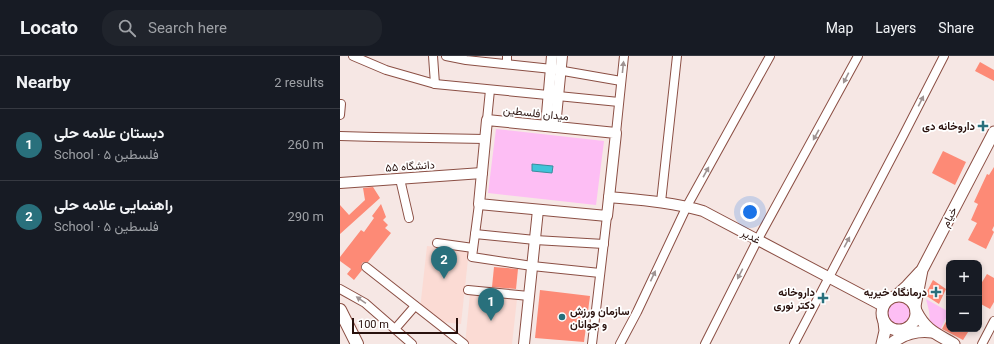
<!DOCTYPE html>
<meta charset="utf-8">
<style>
body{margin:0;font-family:Roboto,Vazirmatn,sans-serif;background:#20242c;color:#f1f3f6}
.controls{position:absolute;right:12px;bottom:12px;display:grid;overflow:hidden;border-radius:8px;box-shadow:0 2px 6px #0003}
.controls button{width:36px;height:36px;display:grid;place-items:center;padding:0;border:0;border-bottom:1px solid #363941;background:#171b24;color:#f1f3f6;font:20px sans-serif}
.scale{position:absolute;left:12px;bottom:10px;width:106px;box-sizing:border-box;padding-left:4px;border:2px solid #28100c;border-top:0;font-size:11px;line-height:14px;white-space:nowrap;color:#28100c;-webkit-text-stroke:3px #fff;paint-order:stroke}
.you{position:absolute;left:410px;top:156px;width:14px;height:14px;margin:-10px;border:3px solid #fff;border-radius:50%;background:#1a73e8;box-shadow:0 0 0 6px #1a73e833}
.badge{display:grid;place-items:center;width:26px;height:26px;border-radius:50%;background:#29707c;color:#fff;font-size:13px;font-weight:700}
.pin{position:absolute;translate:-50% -33px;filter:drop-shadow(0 1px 2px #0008)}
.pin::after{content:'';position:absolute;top:21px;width:14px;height:12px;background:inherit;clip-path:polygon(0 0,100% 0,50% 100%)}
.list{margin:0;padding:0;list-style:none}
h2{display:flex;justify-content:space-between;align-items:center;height:52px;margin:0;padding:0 16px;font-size:17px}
h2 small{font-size:13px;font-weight:400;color:#9ea1a6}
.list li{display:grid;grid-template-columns:26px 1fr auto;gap:12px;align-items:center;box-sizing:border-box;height:72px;padding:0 16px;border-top:1px solid #363941}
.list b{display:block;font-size:15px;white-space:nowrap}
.list p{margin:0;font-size:13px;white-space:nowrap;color:#9ea1a6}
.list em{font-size:13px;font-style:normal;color:#9ea1a6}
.icon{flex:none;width:22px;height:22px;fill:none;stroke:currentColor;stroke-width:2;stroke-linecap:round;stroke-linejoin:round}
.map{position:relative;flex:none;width:654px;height:288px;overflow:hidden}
header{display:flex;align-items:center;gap:24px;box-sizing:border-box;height:56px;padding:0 20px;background:#171b24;border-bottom:1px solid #363941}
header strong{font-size:19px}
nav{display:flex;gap:22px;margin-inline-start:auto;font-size:14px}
.search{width:280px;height:36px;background:#20242c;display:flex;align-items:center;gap:10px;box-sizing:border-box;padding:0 14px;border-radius:16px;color:#9ea1a6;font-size:15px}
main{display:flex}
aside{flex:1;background:#171b24}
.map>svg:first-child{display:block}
</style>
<header>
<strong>Locato</strong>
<div class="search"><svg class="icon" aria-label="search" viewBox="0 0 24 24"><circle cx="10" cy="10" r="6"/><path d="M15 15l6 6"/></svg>Search here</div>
<nav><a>Map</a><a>Layers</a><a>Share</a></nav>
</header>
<main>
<aside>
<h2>Nearby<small>2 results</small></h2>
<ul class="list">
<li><span class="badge">1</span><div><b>دبستان علامه حلی</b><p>School · فلسطین ۵</p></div><em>260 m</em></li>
<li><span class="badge">2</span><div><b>راهنمایی علامه حلی</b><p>School · فلسطین ۵</p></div><em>290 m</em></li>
</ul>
</aside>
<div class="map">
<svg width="654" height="288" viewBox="0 0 654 288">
<rect width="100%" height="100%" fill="#f6e7e4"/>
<g fill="#fbdbd4">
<path d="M87,190L129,194L121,268L102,266L80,253Z"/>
<path d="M130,238L177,243L172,288H125Z"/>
</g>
<g fill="#fdbef4">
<path d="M156,73L264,85L256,149L148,137Z"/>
<path d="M586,243L609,256L600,274L590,266L589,255Z"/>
<circle cx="559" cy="257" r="12"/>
</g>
<path fill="#40c3d9" stroke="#398d9c" d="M192,108L213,110L212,117L192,115Z"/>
<g fill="#fd8a76">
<path d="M640,6L654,14V25L635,15Z"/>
<path d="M603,95L626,106L615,129L592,117Z"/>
<path d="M654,111V170L652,174L654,176L646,193L628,184L637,167L631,164L638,148L634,146L647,118L649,119Z"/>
<path d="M33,131L40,142L0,178V149L9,159L25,144L23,132Z"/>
<path d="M41,148L46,161L43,164L48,169L45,172L51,177L28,206H24L22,207L21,211L22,214L14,224L7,218L11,213L0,205V201L21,174L24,176L34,162L32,160Z"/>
<path d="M154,211L178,213L176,233L152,231Z"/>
<path d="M647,218L654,222V246L650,253L639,247V231Z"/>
<path d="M593,224L606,233L599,248L585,239Z"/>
<path d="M200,234L250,240L244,286L195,282Z"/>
<path d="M609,260V273H630L623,284L602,273Z"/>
</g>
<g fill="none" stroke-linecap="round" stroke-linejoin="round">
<g stroke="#8b4f44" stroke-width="10">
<g id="minor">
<path d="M13,0L46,14L95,28L279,46"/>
<path d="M93,0L95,28"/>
<path d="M106,0L126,4L212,13L281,25"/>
<path d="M167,8V0"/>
<path d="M0,59L1,48"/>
<path d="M147,64L150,34"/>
<path d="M276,77L284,0"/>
<path d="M0,80L35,81L145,83"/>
<path d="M60,123L69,162"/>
<path d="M321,146L337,0"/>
<path d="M139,148L132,201L192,210L260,217"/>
<path d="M135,178L195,184L264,188"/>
<path d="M97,187L133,192"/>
<path d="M26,211L124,288"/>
<path d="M0,233L25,247L72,288"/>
<path d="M128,234L189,240"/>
<path d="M55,273L75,250"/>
<path d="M252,288L267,160"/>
<path d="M280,288L297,256L347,150L430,0"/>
<path d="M365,288L418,183L518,0"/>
<path d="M454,288L563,80L604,0"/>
<path d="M642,288L654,265"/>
</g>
</g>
<g stroke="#8b4f44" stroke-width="12">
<g id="tertiary">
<path d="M147,64L276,77L267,160L139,148Z"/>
<path d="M206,70L212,0"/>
<path d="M215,71L222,0"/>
<path d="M0,127L142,117"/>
<path d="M269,141C301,144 332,146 363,155L543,250"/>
<path d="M184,288L198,154"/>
</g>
</g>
<g stroke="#8b4f44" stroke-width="13">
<g id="secondary">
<circle cx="559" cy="257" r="17"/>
<path d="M556,240L567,230L580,216"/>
<path d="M575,250L582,214L654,76"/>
<path d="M576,255C586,275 597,278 614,288"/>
<path d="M542,288L545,275L544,266"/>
<path d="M551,288C563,278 576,274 592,276"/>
</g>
</g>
<g stroke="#8b4f44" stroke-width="14">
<path id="primary" d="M0,254L17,288"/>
</g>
<use href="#minor" stroke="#fff" stroke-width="8"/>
<use href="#tertiary" stroke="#fff" stroke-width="10"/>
<use href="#secondary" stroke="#fff" stroke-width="11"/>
<use href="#primary" stroke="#fff" stroke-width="12"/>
</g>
<defs><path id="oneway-solid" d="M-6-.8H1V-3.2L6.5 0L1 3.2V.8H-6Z"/></defs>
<g fill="#9e9392">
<use href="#oneway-solid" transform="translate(283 11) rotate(-84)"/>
<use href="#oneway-solid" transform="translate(506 22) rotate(117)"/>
<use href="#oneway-solid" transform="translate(581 45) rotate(-63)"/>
<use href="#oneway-solid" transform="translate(476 79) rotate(119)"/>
<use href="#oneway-solid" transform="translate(366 116) rotate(-61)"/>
<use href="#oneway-solid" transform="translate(507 186) rotate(-62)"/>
<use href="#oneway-solid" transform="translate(400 218) rotate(117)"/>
<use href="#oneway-solid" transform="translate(313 220) rotate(-65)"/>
<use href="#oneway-solid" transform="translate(21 244) rotate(-146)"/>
</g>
<g fill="#29707c" stroke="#fff" stroke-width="1.5">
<path d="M641 64h4v4h4v4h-4v4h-4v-4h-4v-4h4z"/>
<path d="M594 230h4v4h4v4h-4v4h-4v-4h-4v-4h4z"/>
<path d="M481 236h4v4h4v4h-4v4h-4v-4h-4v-4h4z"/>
<circle cx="222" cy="261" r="4"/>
</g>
<g text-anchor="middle" stroke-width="3.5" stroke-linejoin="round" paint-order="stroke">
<g font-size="11" fill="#28100c" stroke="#fff">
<text transform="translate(196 57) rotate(6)" y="4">میدان فلسطین</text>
<text transform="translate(70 110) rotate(-4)" y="4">دانشگاه ۵۵</text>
<text transform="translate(609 161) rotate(-63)" y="4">خیام</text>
<text transform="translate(411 180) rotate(28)" y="4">غدیر</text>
</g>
<g font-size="11" font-weight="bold" fill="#28100c" stroke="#fff" text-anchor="end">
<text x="635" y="74">داروخانه دی</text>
<text x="475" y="240">داروخانه<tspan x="475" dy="13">دکتر نوری</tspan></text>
<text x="587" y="240">درمانگاه خیریه</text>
<text x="230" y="259" text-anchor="start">سازمان ورزش<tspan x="230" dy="13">و جوانان</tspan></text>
</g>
</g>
</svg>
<div class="controls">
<button>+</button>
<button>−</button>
</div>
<div class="scale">100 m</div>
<div class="you"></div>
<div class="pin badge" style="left:151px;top:265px">1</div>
<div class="pin badge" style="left:104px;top:223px">2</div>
</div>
</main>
